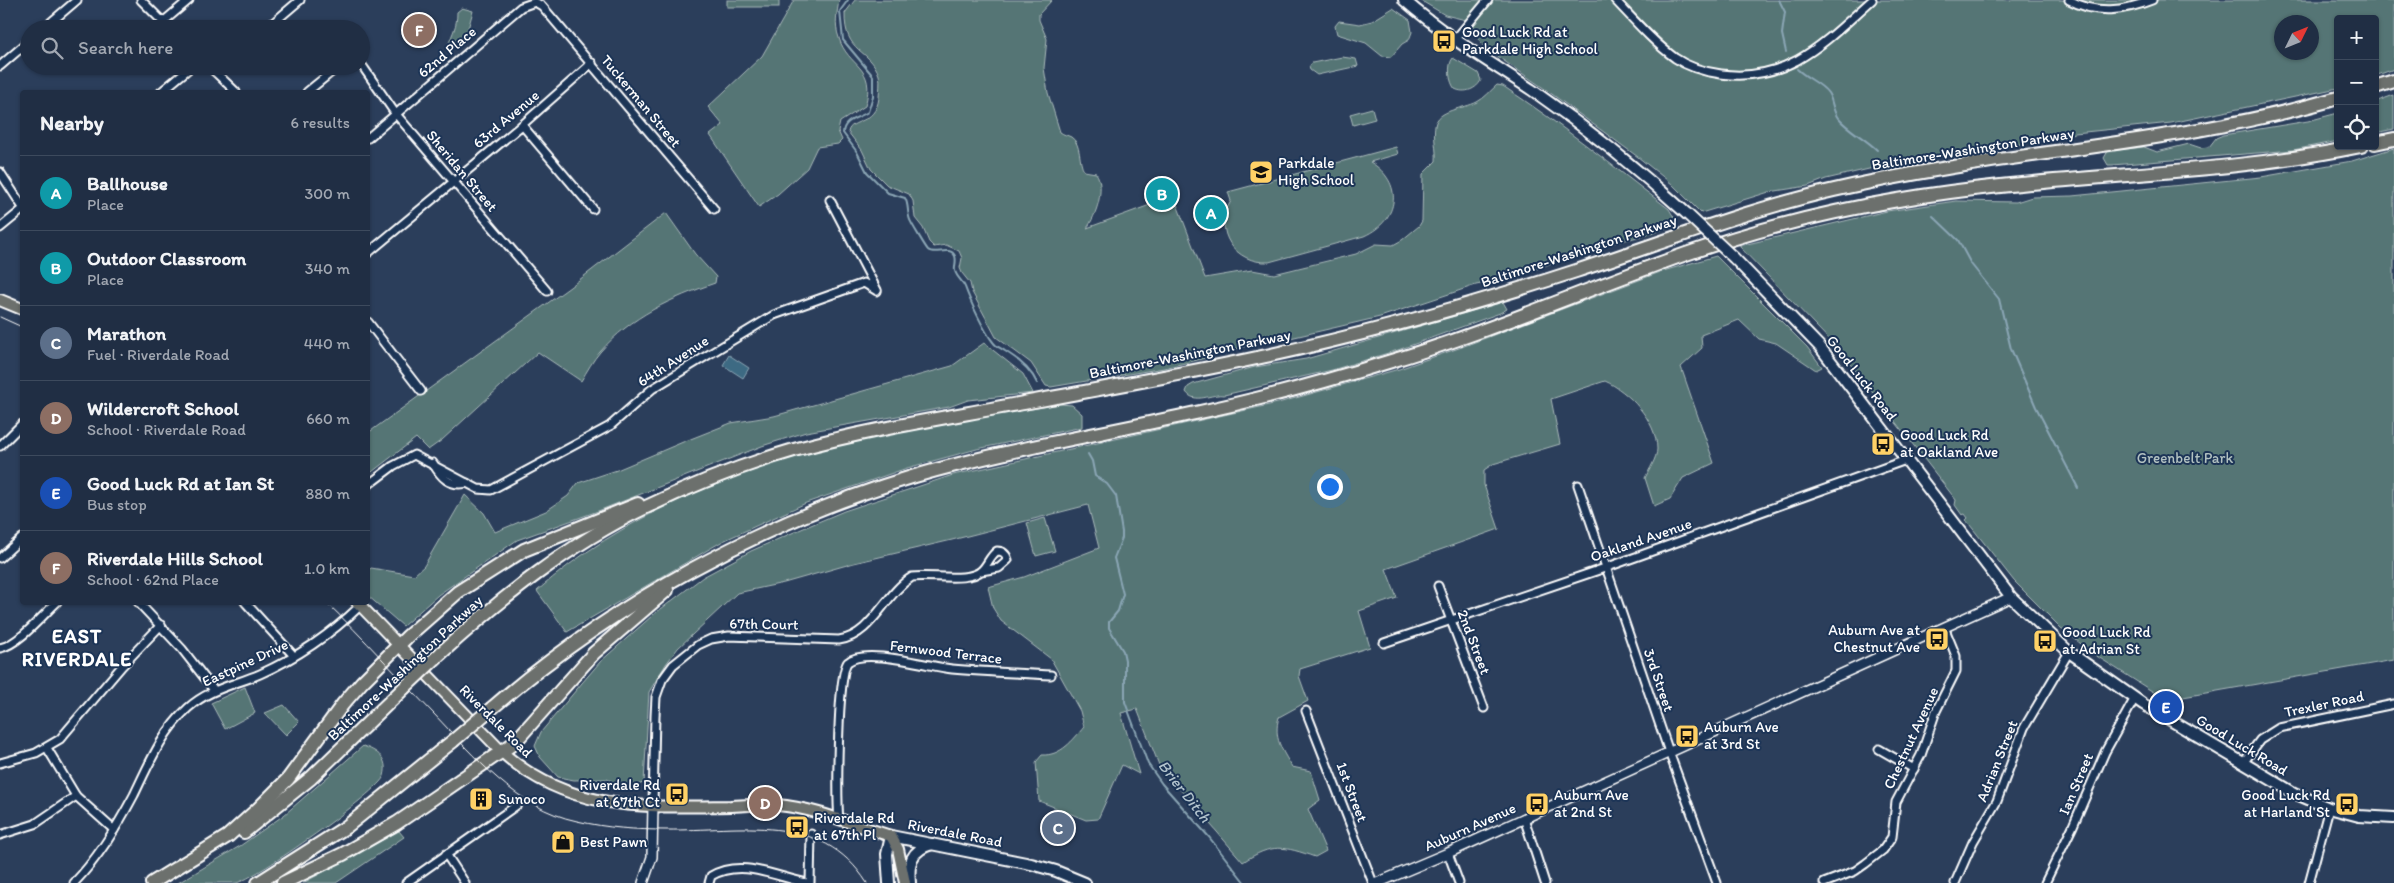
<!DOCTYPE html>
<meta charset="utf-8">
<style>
body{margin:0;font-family:Itim,sans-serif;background:#2d3a4f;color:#f1f3f6}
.controls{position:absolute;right:15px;top:15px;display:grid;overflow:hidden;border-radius:5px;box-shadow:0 1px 4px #0004}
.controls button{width:45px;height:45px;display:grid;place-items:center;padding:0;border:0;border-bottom:1px solid #3d4a5d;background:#202e44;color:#f1f3f6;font:25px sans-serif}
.compass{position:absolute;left:2274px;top:15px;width:45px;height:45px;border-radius:50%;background:#202e44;box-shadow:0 1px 4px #0004;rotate:47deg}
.you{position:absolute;left:1329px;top:486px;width:18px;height:18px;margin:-12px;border:4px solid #fff;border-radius:50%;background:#1a73e8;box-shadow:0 0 0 8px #1a73e833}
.badge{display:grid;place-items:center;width:32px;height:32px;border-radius:50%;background:#e69b98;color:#fff;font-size:16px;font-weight:700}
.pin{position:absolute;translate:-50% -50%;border:2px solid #fff;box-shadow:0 1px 5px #0006}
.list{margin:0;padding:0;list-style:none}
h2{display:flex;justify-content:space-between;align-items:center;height:65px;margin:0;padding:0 20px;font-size:21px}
h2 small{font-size:16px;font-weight:400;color:#a2a8b2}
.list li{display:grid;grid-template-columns:32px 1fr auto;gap:15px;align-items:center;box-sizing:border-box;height:75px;padding:0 20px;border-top:1px solid #3d4a5d}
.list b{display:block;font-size:19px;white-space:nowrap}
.list p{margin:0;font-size:16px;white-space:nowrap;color:#a2a8b2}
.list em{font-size:16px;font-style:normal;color:#a2a8b2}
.icon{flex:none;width:28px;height:28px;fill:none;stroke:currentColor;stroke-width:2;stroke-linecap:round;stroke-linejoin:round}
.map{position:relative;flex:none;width:2394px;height:883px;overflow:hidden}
.search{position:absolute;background:#202e44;box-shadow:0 1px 4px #0004;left:20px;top:20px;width:350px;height:55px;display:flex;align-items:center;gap:12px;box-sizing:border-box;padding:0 18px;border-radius:28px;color:#a2a8b2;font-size:19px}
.panel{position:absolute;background:#202e44;box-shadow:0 1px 4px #0004;left:20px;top:90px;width:350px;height:515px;border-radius:5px}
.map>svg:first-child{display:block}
</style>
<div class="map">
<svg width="2394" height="883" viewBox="0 0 2394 883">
<rect width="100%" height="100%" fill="#2b3e5b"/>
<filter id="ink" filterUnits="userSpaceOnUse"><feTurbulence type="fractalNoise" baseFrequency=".02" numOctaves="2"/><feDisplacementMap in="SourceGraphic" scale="10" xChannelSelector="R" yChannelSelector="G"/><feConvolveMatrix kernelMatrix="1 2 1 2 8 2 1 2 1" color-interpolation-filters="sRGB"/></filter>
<g filter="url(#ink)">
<g fill="#547575" stroke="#aababa" fill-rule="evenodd">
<rect x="727" y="0" width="52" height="7"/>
<path d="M794,0H839C837,14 834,24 839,38C848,68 877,65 865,106L840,122L838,131L842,140L838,144L817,147L807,168L778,194L759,207L710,135L723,125L708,107L762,56Z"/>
<path d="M855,0H1052L1039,14V20L1047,39L1044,68L1048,93L1060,132C1064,135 1067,135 1071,137C1082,144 1078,162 1084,171L1096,173C1106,187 1096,216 1087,228L1172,197L1175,199L1205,278L1252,270L1274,274L1356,254L1376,244L1393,245L1402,240L1419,226L1422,221L1423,174L1436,161C1437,149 1433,138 1435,126C1437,109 1464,109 1477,102C1485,98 1490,91 1497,85L1503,86C1562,125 1613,166 1669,209L1675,219L1673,225L1651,234L1578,251L1542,267L1502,280L1476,285L1380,317L1286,339L1259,342L1206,358L1164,368L1051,387L1046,386L1031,363L996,337L972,292L970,283L962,273L960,268L962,258L959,251L946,245L934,247L929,242L923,228L915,218L913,201L909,194L887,185L871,169L862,150L848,132C851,118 875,126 879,98C879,91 881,81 879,75C870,48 844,54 845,13Z"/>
<path d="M1420,0H2394V69L2375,76V19H2338V88L2171,123L2075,133L2006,147L1912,159L1826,179L1808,186L1769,192L1701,213L1672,184L1638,157L1545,89L1485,48L1466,20L1445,15ZM2282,22H2312V52H2282Z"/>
<path d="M462,8L473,11L466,36L452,49L448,46C453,31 457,27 457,12Z"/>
<path d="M1393,8L1410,20L1412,32L1409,40L1402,44L1391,57L1382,56L1366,43L1337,34L1335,26L1339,21L1360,24L1372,21Z"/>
<path d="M1342,57L1356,59L1358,66L1317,75L1310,70L1309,67L1312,63Z"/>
<path d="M1453,58L1478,73L1481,80C1477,89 1465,94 1455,89C1449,82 1447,65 1453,58Z"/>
<path d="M2394,95V129L2375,133V102Z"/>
<path d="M1372,108L1375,119L1353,125L1350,114Z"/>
<path d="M2338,113V141L2293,150L2112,165H2108L2104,158L2108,151L2144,147L2157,152L2189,144L2201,148L2209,147L2216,138L2223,135L2308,121Z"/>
<path d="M1396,147L1398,154L1370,162C1404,182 1400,220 1364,236L1269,262C1235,264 1212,231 1231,201L1228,192Z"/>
<path d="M2394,148V660L2166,700L2095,655L2061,628L2014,581L1966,520L1968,518L1965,514L1962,515L1955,505L1956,500L1841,352L1739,246L1887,211L1956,201L2016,202L2032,197L2072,196L2261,177L2352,161Z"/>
<path d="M666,213L695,254L716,277L715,283C672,298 631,316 600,352C593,360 587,371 581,381L538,352L442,440L428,450L416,438L368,475V433L570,287Z"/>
<path d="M1716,256L1807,347L1822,367L1816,370L1776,343L1759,339L1739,320L1701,335L1702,348L1681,367L1714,463L1683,478L1670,499L1654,506L1645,478C1649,470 1657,458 1657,449C1657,421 1628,391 1605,381L1551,399L1560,444L1493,464L1484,470V485L1499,529L1386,569L1397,598L1359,611L1370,647L1300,669L1299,676L1308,701L1279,717C1273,738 1282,750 1292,767L1311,771L1320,800L1308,809L1326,851L1315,857C1284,846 1272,843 1243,862L1159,765L1137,709L1121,713L1139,774L1122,765L1098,819L1086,820L1039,801L1036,762L1042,755C1061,756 1073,740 1084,727L1080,711L1051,659L1001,621L993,608L988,587L1024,577L1099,548L1088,505L952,540L854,563L784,583L737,593L678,648L666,664L649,692L644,783L625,788L607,779L574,780L558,777L540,757L535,746L541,732L582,683L600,662L653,615L703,577L751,551L792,533L844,511L953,475L1278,403L1399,369L1459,348L1663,271Z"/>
<path d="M1503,302L1507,309L1500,313L1398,350L1332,370L1224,395C1212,393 1195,405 1186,392L1188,387L1193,384L1255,367L1306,359Z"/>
<path d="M984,343L1023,374L1033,393L968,400L949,407L806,432L762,446L598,511L517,540L438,595L403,626L368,596V571L371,568L414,575L424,566L465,495L484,513L495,532L546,511L568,496L578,483L617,470L683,442L731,423L774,416L952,366Z"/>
<path d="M1060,404L1072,405L1082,414V427L977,449L907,468L806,503L723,541L567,632L537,591C619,517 737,469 844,444C915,427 988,417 1060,404Z"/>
<path d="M1045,518L1055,551L1036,556L1027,523Z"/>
<path d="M245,687L255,713L225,729L211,703Z"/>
<path d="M284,705L299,722L286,735L265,713Z"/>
<path d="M363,746C377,751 389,758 384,776C380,791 254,880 236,883C218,883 196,883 178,883L240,846L284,815Z"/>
<path d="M399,831L404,837L336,883H303Z"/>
</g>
<path fill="#3e6a83" stroke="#8ba6b5" d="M729,355L749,368L743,378L723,365Z"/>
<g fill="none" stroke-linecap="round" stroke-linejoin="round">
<g stroke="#8ba6b5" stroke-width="2">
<path d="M848,0L840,11L843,40L873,76V96L868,112C857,119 844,119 843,133L857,152L867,172L888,193L905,198C909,205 907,213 910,220C911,223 926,248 928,250C935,256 950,245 955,256C957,261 954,267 955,271C957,278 963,281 965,287C970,301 984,331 993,342C996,347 1001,348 1005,351C1018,359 1031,369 1037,383"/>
<path d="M1779,0L1785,12L1782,34L1786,52"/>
<path d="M1797,69C1806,78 1821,83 1828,93C1833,100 1832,110 1838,118C1849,131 1865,138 1877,150"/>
<path d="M1933,216L1958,240L1971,264L1999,299L2011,349L2036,407L2078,488"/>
<path d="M1088,454L1092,461L1095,476L1107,484L1116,496L1122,532V538L1114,558L1123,594L1118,611L1109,622V628L1123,651L1125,660V702L1148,764L1162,784L1209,837L1245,883"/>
</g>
<g stroke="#fff" stroke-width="11">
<g id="minor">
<path d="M141,0L170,29"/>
<path d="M1615,0C1634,20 1653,42 1675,58C1688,67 1706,72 1721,74C1789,83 1826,41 1872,0"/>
<path d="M2069,0C2097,15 2124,11 2152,0"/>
<path d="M163,22L189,0"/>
<path d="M43,29L77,0"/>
<path d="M266,29L300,0"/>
<path d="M1454,41L1488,0"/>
<path d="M361,64L395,113L547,291"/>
<path d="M0,66L29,41"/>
<path d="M209,66L236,92"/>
<path d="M215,72L222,66"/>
<path d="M161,92L192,66"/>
<path d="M307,92L339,66"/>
<path d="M522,125L593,209"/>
<path d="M368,138L521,7L535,2L542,6L714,209"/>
<path d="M0,172L22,206"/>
<path d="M830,200L877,290"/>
<path d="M0,228L22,210"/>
<path d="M368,253L522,125L592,63"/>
<path d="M368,322L421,391"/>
<path d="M0,446L22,424"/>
<path d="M433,463C441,478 450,487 467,483"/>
<path d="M368,485L393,466L414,455L478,489L491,490L610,426L652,389L774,315L864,283L877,291"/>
<path d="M1578,485L1669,752L1717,883"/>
<path d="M0,558L22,538"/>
<path d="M1438,586L1484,708"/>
<path d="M138,602L182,649L214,690"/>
<path d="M245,602L294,656"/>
<path d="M1384,643L1605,568L1906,460"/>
<path d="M0,648C18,645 43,615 57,602"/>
<path d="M1306,711L1373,883"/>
<path d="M47,748L76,796L114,830"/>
<path d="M1879,749L1914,769"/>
<path d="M2244,762L2260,740L2279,728L2394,704"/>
<path d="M0,763L36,753L60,739L122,666L161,625"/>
<path d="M653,805L655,716L656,697L662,680L673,665L698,645L711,639L729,636L839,640C873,635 884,594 912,577C928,574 970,583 982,570C988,564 990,556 997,551C1003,551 1006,553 1008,560L999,568L981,571"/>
<path d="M1524,818L1545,883"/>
<path d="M839,820C837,800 837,671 848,662C865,647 931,667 952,669C985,672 1018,673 1051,675"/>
<path d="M0,835L35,824L76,796"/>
<path d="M1448,853L1459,883"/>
<path d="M446,854L465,883"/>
<path d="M74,883C99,857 117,827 134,795C149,764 162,732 188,708C209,689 234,685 260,674C298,657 330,635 360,606"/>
<path d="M406,883L517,805"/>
<path d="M709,883L711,876C741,858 776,877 807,883"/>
<path d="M810,883L811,834"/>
<path d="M1824,883L1855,871L1865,864L1883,850L1892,837L1896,802L1921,755L1936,711L1956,671V656L1945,629"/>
<path d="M1955,883L1973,842L1997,801L2024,728L2069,652"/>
<path d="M2045,883L2072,828L2105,752L2135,698"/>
<path d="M2309,883L2329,808"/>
</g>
</g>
<g stroke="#fff" stroke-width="12">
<g id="tertiary">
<path d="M643,883L652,857L653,805"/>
<path d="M1377,883L1448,853L2011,597"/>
</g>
</g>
<g stroke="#fff" stroke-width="14">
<g id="secondary">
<path d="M1404,0C1444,35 1488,61 1532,90C1587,128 1638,169 1687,214"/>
<path d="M1734,258L1820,347L2011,597L2069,652L2143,704L2294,793L2329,808L2359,816L2394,818"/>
<path d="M889,883L887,854L891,836L1031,864L1056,871L1085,883"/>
<path d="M910,883C908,863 911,850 932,844"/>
</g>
</g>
<g stroke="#fff" stroke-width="14">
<g id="primary">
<path d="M0,300L22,309"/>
<path d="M357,602L502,752C569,813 647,807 731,806C746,805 762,804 777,805C815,808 854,825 891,836L898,849L905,883"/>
</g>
</g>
<g stroke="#fff" stroke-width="16">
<g id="motorway">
<path d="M2375,87L2394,81"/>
<path d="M2375,143L2394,139"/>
<path d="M441,653C503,597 569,544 644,508C692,485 743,465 794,450C859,432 925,421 991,409C1083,392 1175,376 1266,356C1371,333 1475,304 1576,271C1662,243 1746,210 1834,190C2000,151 2174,146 2338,98"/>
<path d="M492,708C615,602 759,523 915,476C1004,450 1096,435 1186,415C1254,401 1321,383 1388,362C1489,332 1586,289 1686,254C1755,230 1826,212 1898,200C2051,173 2208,178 2361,146"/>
<path d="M244,832L311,778L404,688"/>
<path d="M152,883L228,836L258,809L288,779L343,704L362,682L408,636L458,592L524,550L638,504"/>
<path d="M258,883L346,827L453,741"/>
<path d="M283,883L343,854L397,823L514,743L594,653L667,590"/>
</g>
</g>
<use href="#minor" stroke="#1d3557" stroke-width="7"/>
<use href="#tertiary" stroke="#1d3557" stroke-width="9"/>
<use href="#secondary" stroke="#1d3557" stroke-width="10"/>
<use href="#primary" stroke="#6c706d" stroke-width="10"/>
<use href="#motorway" stroke="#6c706d" stroke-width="12"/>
<g stroke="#fff" stroke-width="1">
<path d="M0,317L22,327"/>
<path d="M326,602C364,638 398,677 434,714C475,757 516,808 577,821C607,828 636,830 667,830C739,831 821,810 867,883"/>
</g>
<g stroke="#fff" stroke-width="14" stroke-linecap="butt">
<path id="secondary-bridge" d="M1687,214L1734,258"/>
</g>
<g stroke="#fff" stroke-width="16" stroke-linecap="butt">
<g id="motorway-bridge">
<path d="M404,688L441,653"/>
<path d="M453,741L492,708"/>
</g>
</g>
<use href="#secondary-bridge" stroke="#1d3557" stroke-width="10"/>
<use href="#motorway-bridge" stroke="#6c706d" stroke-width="12"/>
</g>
</g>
<defs>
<g id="bus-square" transform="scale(1.25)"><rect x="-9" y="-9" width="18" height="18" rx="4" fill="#ffd166" stroke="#1d3557"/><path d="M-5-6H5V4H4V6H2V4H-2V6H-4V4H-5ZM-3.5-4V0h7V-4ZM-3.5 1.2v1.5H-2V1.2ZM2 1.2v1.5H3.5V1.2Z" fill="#111"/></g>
<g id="school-square" transform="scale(1.25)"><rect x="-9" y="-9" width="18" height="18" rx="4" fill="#ffd166" stroke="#1d3557"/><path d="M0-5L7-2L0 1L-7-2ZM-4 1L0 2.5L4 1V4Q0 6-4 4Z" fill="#111"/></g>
<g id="building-square" transform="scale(1.25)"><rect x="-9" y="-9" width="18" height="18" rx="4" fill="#ffd166" stroke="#1d3557"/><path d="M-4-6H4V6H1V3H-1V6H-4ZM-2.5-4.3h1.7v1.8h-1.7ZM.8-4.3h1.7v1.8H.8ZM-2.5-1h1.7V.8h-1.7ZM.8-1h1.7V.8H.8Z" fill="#111"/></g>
<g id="shop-square" transform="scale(1.25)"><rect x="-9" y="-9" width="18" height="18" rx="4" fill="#ffd166" stroke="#1d3557"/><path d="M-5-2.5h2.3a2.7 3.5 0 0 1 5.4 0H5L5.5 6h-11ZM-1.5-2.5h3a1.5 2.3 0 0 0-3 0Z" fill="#111"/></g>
</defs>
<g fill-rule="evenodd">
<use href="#bus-square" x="1444" y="41"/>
<use href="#school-square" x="1261" y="172"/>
<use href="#bus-square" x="1883" y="444"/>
<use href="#bus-square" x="1937" y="639"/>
<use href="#bus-square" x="2045" y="641"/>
<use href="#bus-square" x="1687" y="736"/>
<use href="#bus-square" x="677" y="794"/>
<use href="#building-square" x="481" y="799"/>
<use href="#bus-square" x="1537" y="804"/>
<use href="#bus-square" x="2347" y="804"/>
<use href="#bus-square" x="797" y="827"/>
<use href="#shop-square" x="563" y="842"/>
</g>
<g text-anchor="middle" stroke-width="4" stroke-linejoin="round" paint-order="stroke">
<g font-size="15" fill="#fff" stroke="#1d3557" text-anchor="start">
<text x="1462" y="37">Good Luck Rd at<tspan x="1462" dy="17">Parkdale High School</tspan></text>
<text x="1278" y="168">Parkdale<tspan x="1278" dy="17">High School</tspan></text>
<text x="1900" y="440">Good Luck Rd<tspan x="1900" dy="17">at Oakland Ave</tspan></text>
<text x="1920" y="635" text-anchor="end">Auburn Ave at<tspan x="1920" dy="17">Chestnut Ave</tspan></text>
<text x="2062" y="637">Good Luck Rd<tspan x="2062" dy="17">at Adrian St</tspan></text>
<text x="1704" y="732">Auburn Ave<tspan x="1704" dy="17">at 3rd St</tspan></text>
<text x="660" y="790" text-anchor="end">Riverdale Rd<tspan x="660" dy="17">at 67th Ct</tspan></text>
<text x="1554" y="800">Auburn Ave<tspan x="1554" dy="17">at 2nd St</tspan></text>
<text x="2330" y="800" text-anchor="end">Good Luck Rd<tspan x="2330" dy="17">at Harland St</tspan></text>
<text x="498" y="804">Sunoco</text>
<text x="814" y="823">Riverdale Rd<tspan x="814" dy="17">at 67th Pl</tspan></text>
<text x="580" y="847">Best Pawn</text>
</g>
<g font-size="15" fill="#fff" stroke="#1d3557">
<text transform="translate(447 52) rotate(-40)" y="5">62nd Place</text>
<text transform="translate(641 101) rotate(50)" y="5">Tuckerman Street</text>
<text transform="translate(506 119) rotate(-40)" y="5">63rd Avenue</text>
<text transform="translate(1973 149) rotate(-9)" y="5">Baltimore-Washington Parkway</text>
<text transform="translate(462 171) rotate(50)" y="5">Sheridan Street</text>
<text transform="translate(1579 251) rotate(-18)" y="5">Baltimore-Washington Parkway</text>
<text transform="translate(1190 354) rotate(-11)" y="5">Baltimore-Washington Parkway</text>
<text transform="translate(673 361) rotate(-33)" y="5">64th Avenue</text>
<text transform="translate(1862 378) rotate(52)" y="5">Good Luck Road</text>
<text transform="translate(1641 540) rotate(-19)" y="5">Oakland Avenue</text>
<text transform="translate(764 624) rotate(1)" y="5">67th Court</text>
<text transform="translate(1474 642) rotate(69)" y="5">2nd Street</text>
<text transform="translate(946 652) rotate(7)" y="5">Fernwood Terrace</text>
<text transform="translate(245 663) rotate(-25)" y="5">Eastpine Drive</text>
<text transform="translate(405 668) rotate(-43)" y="5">Baltimore-Washington Parkway</text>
<text transform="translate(1659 680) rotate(71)" y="5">3rd Street</text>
<text transform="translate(2324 704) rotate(-12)" y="5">Trexler Road</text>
<text transform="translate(496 721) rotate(45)" y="5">Riverdale Road</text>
<text transform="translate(1911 738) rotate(-65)" y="5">Chestnut Avenue</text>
<text transform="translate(2242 745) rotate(31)" y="5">Good Luck Road</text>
<text transform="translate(1997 761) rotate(-68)" y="5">Adrian Street</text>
<text transform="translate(2076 784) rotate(-67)" y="5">Ian Street</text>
<text transform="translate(1352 792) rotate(69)" y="5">1st Street</text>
<text transform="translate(1470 827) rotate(-24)" y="5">Auburn Avenue</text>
<text transform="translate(955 833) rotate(11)" y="5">Riverdale Road</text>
</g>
<g font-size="15" fill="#b2c1c1" stroke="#1d3557">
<text x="2185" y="463">Greenbelt Park</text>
</g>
<g font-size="16" font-style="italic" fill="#b2c3cd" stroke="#1d3557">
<text transform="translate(1185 791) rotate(52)" y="6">Brier Ditch</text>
</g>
<g font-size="20" font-weight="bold" letter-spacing="1" fill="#fff" stroke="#1d3557">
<text x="77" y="643">EAST<tspan x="77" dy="23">RIVERDALE</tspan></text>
</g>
</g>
</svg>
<div class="controls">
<button>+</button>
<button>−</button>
<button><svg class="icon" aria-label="locate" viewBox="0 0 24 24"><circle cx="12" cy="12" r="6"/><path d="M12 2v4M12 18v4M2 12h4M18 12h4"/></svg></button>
</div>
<svg class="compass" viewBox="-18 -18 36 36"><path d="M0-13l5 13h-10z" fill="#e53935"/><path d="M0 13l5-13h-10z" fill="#a2a8b2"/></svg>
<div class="you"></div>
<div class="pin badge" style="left:1211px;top:213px;background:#0f9aa8">A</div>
<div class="pin badge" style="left:1162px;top:194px;background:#0f9aa8">B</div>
<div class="pin badge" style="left:1058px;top:828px;background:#5c6f8a">C</div>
<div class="pin badge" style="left:765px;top:803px;background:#8d6e63">D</div>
<div class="pin badge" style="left:2166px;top:707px;background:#1a4fb4">E</div>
<div class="pin badge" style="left:419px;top:30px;background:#8d6e63">F</div>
<div class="search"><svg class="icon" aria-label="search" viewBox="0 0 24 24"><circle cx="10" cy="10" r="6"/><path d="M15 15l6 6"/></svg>Search here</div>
<section class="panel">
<h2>Nearby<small>6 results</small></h2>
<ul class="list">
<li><span class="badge" style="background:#0f9aa8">A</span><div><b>Ballhouse</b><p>Place</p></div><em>300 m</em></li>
<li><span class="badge" style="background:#0f9aa8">B</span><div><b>Outdoor Classroom</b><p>Place</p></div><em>340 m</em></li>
<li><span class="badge" style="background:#5c6f8a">C</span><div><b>Marathon</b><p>Fuel · Riverdale Road</p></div><em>440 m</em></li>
<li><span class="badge" style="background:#8d6e63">D</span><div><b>Wildercroft School</b><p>School · Riverdale Road</p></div><em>660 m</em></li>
<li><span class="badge" style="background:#1a4fb4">E</span><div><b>Good Luck Rd at Ian St</b><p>Bus stop</p></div><em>880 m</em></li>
<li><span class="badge" style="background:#8d6e63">F</span><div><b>Riverdale Hills School</b><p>School · 62nd Place</p></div><em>1.0 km</em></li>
</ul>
</section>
</div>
